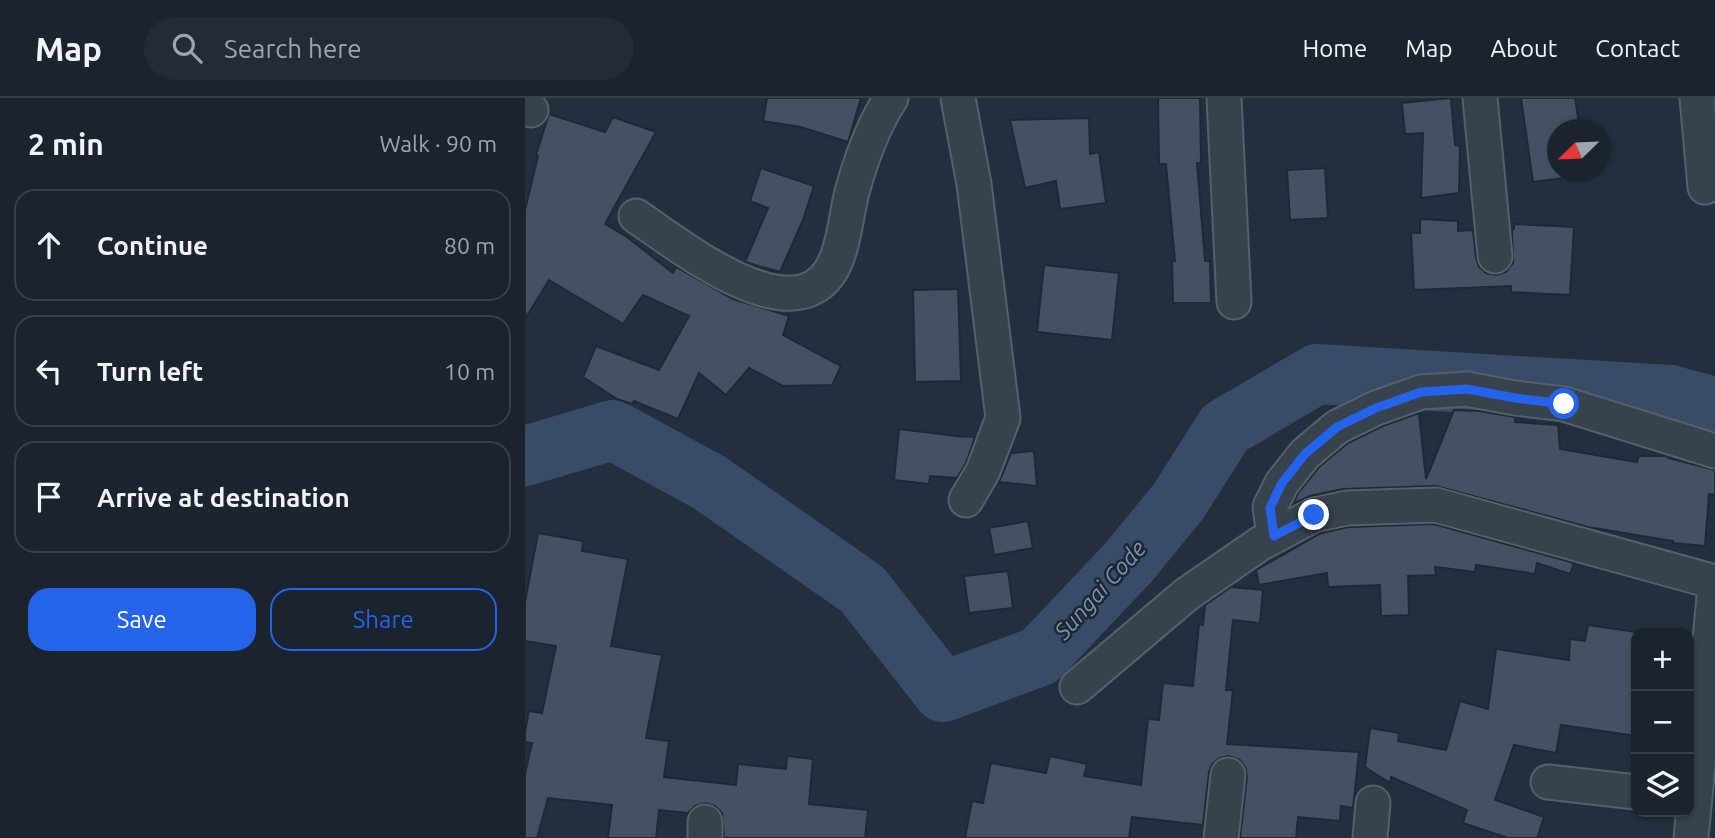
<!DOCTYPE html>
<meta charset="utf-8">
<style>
body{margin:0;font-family:Ubuntu,sans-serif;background:#242b36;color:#f1f3f6}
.controls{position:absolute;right:21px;bottom:21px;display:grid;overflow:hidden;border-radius:14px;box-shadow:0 2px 5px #0004}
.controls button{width:63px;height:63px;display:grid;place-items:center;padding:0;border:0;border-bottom:2px solid #39404a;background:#1b232e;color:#f1f3f6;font:35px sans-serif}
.compass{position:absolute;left:1022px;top:21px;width:63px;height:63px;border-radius:50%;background:#1b232e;box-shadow:0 2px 5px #0004;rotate:247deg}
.stop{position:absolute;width:21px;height:21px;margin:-16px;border:5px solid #2563eb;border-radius:50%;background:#fff}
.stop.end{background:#2563eb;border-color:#fff;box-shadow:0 2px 7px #0008}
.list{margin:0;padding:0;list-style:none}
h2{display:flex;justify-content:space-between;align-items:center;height:91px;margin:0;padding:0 28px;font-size:30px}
h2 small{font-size:23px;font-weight:400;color:#a0a4aa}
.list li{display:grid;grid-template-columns:46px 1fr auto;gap:21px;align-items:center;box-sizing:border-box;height:112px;margin:0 14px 14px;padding:0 14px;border:2px solid #39404a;border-radius:21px}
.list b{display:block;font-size:26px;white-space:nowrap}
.list em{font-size:23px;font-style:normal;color:#a0a4aa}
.actions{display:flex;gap:14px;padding:21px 28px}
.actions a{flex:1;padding:16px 0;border:2px solid #2563eb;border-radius:21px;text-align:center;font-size:24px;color:#2563eb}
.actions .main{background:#2563eb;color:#fff}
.icon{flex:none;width:38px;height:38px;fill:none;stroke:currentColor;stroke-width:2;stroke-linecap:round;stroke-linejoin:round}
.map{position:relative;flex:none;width:1190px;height:740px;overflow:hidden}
header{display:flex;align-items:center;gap:42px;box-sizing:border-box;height:98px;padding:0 35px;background:#1b232e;border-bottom:2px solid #39404a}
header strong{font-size:33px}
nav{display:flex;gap:38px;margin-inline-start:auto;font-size:24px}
.search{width:490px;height:63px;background:#242b36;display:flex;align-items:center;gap:18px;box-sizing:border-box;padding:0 24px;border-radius:38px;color:#a0a4aa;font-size:26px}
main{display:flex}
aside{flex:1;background:#1b232e}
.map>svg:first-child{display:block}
</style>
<header>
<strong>Map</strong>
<div class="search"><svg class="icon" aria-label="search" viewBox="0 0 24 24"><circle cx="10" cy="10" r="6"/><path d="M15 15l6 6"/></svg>Search here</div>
<nav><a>Home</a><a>Map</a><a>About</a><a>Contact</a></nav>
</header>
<main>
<aside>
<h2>2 min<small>Walk · 90 m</small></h2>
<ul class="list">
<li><svg class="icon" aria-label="ahead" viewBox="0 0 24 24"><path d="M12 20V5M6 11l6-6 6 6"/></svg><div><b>Continue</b></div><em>80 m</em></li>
<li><svg class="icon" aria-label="left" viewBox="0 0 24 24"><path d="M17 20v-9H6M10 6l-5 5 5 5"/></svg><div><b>Turn left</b></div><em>10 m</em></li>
<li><svg class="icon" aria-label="arrive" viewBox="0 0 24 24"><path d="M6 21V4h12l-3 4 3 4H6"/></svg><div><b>Arrive at destination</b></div></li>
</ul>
<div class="actions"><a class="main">Save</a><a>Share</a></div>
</aside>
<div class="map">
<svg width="1190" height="740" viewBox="0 0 1190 740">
<rect width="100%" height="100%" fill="#242f3e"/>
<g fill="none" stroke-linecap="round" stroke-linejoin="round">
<path stroke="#394c67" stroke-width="60" d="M0,358L88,332L185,385L337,491L418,594L515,558L603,465L653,404L700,330L792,276L1145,297L1190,309"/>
</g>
<g fill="#455162" stroke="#1f2835" stroke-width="2">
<path d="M242,0H336L323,44L276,29L238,23Z"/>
<path d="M633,0H675L676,65H672L680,163H685L686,205H648L647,163H650L641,66H634Z"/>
<path d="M926,0L930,47L935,48L934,95L896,100L898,35L880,36L877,5Z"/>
<path d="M996,0H1050L1055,32H1032V74H1061L1062,77L1008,84Z"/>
<path d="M24,16L80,34L88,19L131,34L80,126L102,139L148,175L151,169L208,201L264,218L258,237L316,268L307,287L258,288L224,270L201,297L174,275L153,321L109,303L107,306L92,301L58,279L71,248L134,272L164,218L118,197L98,226L24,182L0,221V112L13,58L11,57Z"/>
<path d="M564,20L565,56L574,54L581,105L535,111L531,83L500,90L485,22Z"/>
<path d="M236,70L289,88L278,122L255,174L220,164L243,110L225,103Z"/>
<path d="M800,70L803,120L765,122L762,72Z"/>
<path d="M895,121L933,123V133L948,132L951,160L954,169L961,175L971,177L981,174L988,165L987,131H989V126L1049,129L1045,197L986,194V188L889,192L886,135H895Z"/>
<path d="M519,167L594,175L587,242L512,234Z"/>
<path d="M433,191L436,283L390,284L388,192Z"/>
<path d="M929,312L954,313L990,319V324L1033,327L1035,351L1112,364L1114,358H1142L1143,360L1190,372V397L1184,396L1180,448L1148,445V443L1063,429L911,388L818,391L785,398L768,406L773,395L794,369L823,345L858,328L894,315L901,381Z"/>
<path d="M374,331L431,338L450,339L441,365L432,380L405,378L404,386L369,382Z"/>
<path d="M509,353L512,388L474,384L486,355Z"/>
<path d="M503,423L508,450L469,457L464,430Z"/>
<path d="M909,426L1049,465L1045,476L1012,465L1010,476L951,467L950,474L910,469L911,477L883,478L884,517L856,518L855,487L803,489L802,475L734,487L731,472L796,435L824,429Z"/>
<path d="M13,435L58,443L57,453L103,461L86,548L137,557L121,640L144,643L139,679L211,687L213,666L261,671L262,658L288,661L284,706L343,712L340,740H199L197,715L190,708L181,705L170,708L163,715L134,712L131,740H83L87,707L23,700L12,740H0V676L7,645L0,644V633L4,613L17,615L31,548L0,543V504Z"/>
<path d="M483,473L488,510L444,515L439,478Z"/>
<path d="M706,489L738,492L735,525L708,522L701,592H708L702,646L834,654L828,710L816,708L815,723L773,719L771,740H715L722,678L720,669L715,662L704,658L695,660L687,666L684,674L678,727L607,719L604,740H440L447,703L458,705L466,665L521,675L525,658L562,666L559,678L616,687L623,621L634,622L638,585L668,588L674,526L678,527L680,507Z"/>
<path d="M1063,527L1111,534V638L1036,627L1031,655L989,647L970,702L1019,719L1012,740H983L938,725L942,712L866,679L865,685L840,669L845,630L874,635L873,643L921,652L935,603L963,611L971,551L1044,562L1045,541L1060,543Z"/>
</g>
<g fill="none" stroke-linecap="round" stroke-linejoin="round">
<g stroke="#565f6c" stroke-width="37">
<g id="minor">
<path d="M433,0L449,86L478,320L458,373L441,402"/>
<path d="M699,0L709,204"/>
<path d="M955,0L970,158"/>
<path d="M1172,0L1180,89"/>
<path d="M0,10L6,12"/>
<path d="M111,118C156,148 281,250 313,157C320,137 322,114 327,94C336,61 348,28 366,0"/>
<path d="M749,438L745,409L757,385L780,356L812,329L851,310L896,294L942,291L990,300L1039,306L1190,353"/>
<path d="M552,589L662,496L736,445L789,417L822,410L911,407L1190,484"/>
<path d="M1023,684L1111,694"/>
<path d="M180,740V724"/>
<path d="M696,740L703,677"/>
<path d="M845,740L848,705"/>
<path d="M1166,740L1190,489"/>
</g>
</g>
<use href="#minor" stroke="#38414e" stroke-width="33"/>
</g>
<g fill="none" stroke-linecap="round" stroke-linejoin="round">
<path stroke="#2563eb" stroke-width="9" d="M789,417L749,438L745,410L757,385L780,356L812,329L851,310L896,294L942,291L990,300L1039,306"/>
</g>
<g text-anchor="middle" stroke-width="5" stroke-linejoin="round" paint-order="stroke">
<g font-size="23" font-style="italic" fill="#7c92b1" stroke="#1d2633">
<text transform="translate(575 492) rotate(-48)" y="8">Sungai Code</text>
</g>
</g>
</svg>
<div class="controls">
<button>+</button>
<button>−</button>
<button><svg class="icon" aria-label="layers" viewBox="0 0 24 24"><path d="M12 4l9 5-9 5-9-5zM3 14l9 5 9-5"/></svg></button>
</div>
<svg class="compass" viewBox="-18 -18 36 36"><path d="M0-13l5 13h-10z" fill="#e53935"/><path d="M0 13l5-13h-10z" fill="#a0a4aa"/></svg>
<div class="stop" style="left:1039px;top:306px"></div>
<div class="stop end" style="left:789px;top:417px"></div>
</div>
</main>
